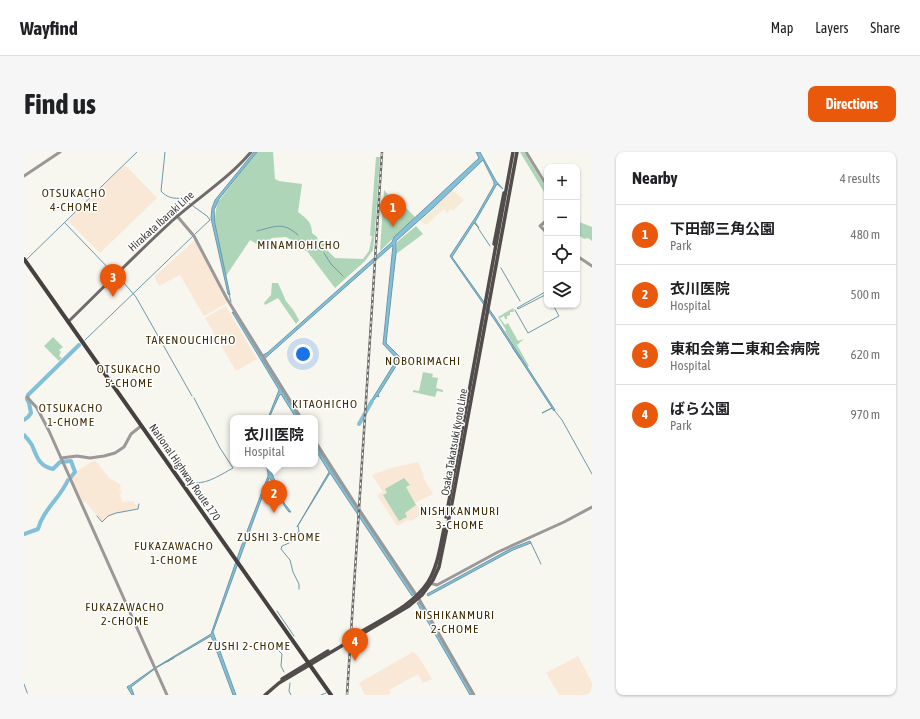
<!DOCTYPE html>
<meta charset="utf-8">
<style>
body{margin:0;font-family:"Asap Condensed","Noto Sans JP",sans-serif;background:#f6f6f6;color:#202124}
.controls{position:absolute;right:12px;top:12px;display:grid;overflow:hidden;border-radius:8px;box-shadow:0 1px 3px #0004}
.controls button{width:36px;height:36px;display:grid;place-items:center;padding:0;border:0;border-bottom:1px solid #e0e0e0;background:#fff;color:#202124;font:20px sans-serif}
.you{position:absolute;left:279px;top:202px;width:14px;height:14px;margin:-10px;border:3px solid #fff;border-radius:50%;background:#1a73e8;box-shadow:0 0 0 6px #1a73e833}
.badge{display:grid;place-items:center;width:26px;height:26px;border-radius:50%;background:#ea580c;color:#fff;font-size:13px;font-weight:700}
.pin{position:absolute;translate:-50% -33px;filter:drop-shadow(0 1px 2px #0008)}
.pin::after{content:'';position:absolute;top:21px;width:14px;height:12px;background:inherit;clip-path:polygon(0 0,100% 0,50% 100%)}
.popup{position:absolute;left:206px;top:263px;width:88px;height:52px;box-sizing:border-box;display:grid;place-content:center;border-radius:8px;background:#fff;filter:drop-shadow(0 1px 3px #0005);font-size:13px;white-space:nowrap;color:#757577}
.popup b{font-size:15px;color:#202124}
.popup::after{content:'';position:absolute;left:50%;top:100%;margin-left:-8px;border:8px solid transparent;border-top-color:#fff}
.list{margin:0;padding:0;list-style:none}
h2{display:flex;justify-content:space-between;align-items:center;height:52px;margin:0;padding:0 16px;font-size:17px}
h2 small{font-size:13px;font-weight:400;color:#757577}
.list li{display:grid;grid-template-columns:26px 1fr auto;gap:12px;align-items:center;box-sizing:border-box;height:60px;padding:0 16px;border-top:1px solid #e0e0e0}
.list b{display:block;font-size:15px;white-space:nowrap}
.list p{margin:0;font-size:13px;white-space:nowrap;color:#757577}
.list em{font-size:13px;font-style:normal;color:#757577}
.icon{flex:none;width:22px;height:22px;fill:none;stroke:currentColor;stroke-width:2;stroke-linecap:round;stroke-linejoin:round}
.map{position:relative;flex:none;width:568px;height:543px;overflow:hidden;border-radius:8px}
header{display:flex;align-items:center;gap:24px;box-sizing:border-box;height:56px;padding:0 20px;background:#fff;border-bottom:1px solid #e0e0e0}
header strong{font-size:19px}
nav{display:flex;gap:22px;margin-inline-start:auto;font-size:14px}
.intro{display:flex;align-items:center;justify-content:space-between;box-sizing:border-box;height:96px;padding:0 24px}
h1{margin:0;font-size:28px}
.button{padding:10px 18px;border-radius:8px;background:#ea580c;color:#fff;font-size:14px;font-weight:700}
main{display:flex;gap:24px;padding:0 24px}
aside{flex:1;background:#fff;border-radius:8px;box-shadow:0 1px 3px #0004}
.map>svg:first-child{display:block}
</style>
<header>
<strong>Wayfind</strong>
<nav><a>Map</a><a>Layers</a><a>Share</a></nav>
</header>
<div class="intro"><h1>Find us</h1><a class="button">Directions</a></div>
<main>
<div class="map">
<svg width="568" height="543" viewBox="0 0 568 543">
<rect width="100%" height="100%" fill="#f7f6ef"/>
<g fill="#fae8d7">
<path d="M100,14L103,15L133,46L76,101L44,69Z"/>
<path d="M171,88L203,151L180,164L156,123L135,134L130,125Z"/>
<path d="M202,154L233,207L212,219L181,166Z"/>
<path d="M71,308L85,326L97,333L95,338L98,339L96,342L98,350L111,349L110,352L114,353V357L84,364L78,370L61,349L59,351L48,327L53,320V319Z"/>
<path d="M394,310L400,324L399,325L409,342L391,351L399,361L389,368L382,369L373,374L353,343L359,340L348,323L367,316Z"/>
<path d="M389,500L394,504L408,527L399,531L394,522L365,538L367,541L364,543H341L335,531Z"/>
<path d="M554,504L568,531V543H535L522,521Z"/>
</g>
<path fill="#f5ebd6" d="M428,38L440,48L429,59L427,57L423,61L420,57L402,73L396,68Z"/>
<g fill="#afd5b8">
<path d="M233,0H249L251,27L255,29L278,32L274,60C282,66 288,70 288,81L293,85L294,90H301V96L311,106L339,107L345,99L348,84H346L352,5H356L351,79L349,98L341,109L311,136L283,99L274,96L269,89L262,85L248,86L236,94L226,88L202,124C197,101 186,72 194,50Z"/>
<path d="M496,0H500L523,37V45Z"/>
<path d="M360,38L366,45H371L391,65L356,99Z"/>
<path d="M553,69L568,75V89L564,86L560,87L553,82Z"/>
<path d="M392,74L399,82L372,102L373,90Z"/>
<path d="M248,131H254L262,149L270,159L275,168L272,172L254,146L241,153L240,151L247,143Z"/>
<path d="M489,156L490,160H486V163L483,164V167H481L480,164L476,166L481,173L484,171L494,189L500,187L493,193L505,214L503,215L481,179L482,178L474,165Z"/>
<path d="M29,185L39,195L35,198L37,200L35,204L38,206L35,209L20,194Z"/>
<path d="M399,220L409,222L408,225L414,226L412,236L419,238V240L413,239L411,245L389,240V238L395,239Z"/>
<path d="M380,326L386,333L382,335L392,353L381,361L383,365L375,369L359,343L363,341L361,337Z"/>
</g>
<g fill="#82c0da" stroke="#6d98a9">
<path d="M230,0H233L195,47L190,58L191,72L206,143L204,142L187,66L188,56L191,48Z"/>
<path d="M452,0H456L472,29L479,37L473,32L451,70L455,76L450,71L428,105L470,164L531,258L530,259L528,256L518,261L528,256L472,170L426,104L453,63L470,33V30L459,8L410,55L372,89V101L362,191L377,206L354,243L355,245L353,244L346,253L347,249L373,207L359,192L369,93L239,208L275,266H272L257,242L255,244L245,266H244L255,238L208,160L211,161L237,204L243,201L368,90L370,85L455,6Z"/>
<path d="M291,292L308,319L390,442L388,444L306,321L273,375L305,320L291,297Z"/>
<path d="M242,312H244L260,351L267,360H265C256,351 255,334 245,326L189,480L212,543H209L187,484L132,516L107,535L110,543H108L103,535L104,534H105L129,517L187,482L217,395L244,324V321Z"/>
<path d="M506,389L507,391L489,398L404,444L403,442L488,396Z"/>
<path d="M395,450L398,454L449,543H446L393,451Z"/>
</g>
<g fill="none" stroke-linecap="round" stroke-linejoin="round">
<g stroke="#6d98a9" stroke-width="1">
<path d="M141,0L137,39C143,46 150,47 159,46L166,52"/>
<path d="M169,54L183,64L186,68L171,82"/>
<path d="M41,71L90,122"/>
<path d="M454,76L466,94"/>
<path d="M233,79C250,75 259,69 274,83"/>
<path d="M283,88L289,90L294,97"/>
<path d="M300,101L307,112L319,124"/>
<path d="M2,108L113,0"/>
<path d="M477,116L496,149"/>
<path d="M94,124L112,145L168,244"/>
<path d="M521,139L523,142"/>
<path d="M205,142L207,150"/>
<path d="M523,142L494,157L493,156L523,139"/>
<path d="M491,158L504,181L535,164L529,153"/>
<path d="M61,188L169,84"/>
<path d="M488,195L496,207"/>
<path d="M170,246L196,296L209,316C198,322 185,331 172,331"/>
<path d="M530,258L538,268L568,322"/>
<path d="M73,364L78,370L84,364L92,361L114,357L115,352"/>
<path d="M268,390L275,379L274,374"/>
<path d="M265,391L258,394L257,397L266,408L269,420L275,432V437"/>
<path d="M507,391L517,412"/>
<path d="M253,459L270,484"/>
<path d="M143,510L150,506"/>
<path d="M260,520L257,514L258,502L250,494L251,492L266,490"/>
<path d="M266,531L265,539L267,543"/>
<path d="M0,532L4,543"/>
<path d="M297,543L302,541"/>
</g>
<g stroke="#82c0da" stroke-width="4">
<path d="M0,268L4,265L7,261L5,251L3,247L4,243L55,193"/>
<path d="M335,272L348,249"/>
<path d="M0,283C3,286 6,290 8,293C13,305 15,314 29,317L36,310L47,309L51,320L47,325"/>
<path d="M0,382L14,377C19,358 36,346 44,328"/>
</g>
<g stroke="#9b9898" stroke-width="3">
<path d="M502,0L523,34"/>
<path d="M0,24L36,0"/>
<path d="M153,64L170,84L203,147L277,266"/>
<path d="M523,68L516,74L523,81"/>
<path d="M553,104L568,114"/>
<path d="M3,245L13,256L25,279L143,543"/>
<path d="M291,289L330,350L395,447L450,543"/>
<path d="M37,306L53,304L66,306L80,304L91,301L100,295L107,282L117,274"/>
<path d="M405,431L413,433L474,400L540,370L568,355"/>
</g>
<path stroke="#706b6b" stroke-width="3" d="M44,170C79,136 113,101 149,68C175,45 204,27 227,0"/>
<g stroke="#524d4c" stroke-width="3.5">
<path d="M470,92L480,41"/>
<path d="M422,365L489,0"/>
<path d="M330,484C355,468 388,455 404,430C414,414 416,394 420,377"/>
<path d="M258,527L304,499"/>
<path d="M241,543L255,531L385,454L398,443L409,428L415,415L428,351L493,0"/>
</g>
<path stroke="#464040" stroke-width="4" d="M0,107L307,543"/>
<g stroke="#6a6a66" stroke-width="2.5">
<path id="rail" d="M323,543L358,0"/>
</g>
<use href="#rail" stroke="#fff" stroke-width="1" stroke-dasharray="3" stroke-linecap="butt"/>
</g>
<g text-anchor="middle" stroke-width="3" stroke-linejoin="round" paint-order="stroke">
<g font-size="11" fill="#3b3b38" stroke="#fff">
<text transform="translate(137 69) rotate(-42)" y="4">Hirakata Ibaraki Line</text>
<text transform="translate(430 290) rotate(-80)" y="4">Osaka Takatsuki Kyoto Line</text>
<text transform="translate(161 320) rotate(55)" y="4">National Highway Route 170</text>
</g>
<g font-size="12" letter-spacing="1" fill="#412e06" stroke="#fff">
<text x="50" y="45">OTSUKACHO<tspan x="50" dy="14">4-CHOME</tspan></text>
<text x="275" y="97">MINAMIOHICHO</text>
<text x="167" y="192">TAKENOUCHICHO</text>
<text x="399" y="213">NOBORIMACHI</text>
<text x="105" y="221">OTSUKACHO<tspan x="105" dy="14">5-CHOME</tspan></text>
<text x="301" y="256">KITAOHICHO</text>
<text x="47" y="260">OTSUKACHO<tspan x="47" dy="14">1-CHOME</tspan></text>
<text x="436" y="363">NISHIKANMURI<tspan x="436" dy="14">3-CHOME</tspan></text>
<text x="255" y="389">ZUSHI 3-CHOME</text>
<text x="150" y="398">FUKAZAWACHO<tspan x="150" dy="14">1-CHOME</tspan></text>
<text x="101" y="459">FUKAZAWACHO<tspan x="101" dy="14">2-CHOME</tspan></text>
<text x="431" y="467">NISHIKANMURI<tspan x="431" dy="14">2-CHOME</tspan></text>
<text x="225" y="498">ZUSHI 2-CHOME</text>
</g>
</g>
</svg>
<div class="controls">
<button>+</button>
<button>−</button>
<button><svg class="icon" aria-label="locate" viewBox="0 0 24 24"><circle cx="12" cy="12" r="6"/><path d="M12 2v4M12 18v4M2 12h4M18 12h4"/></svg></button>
<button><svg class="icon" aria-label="layers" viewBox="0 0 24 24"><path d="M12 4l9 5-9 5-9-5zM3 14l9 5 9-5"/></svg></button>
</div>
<div class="you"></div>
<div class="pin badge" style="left:369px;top:75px">1</div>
<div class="pin badge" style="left:250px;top:361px">2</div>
<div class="popup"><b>衣川医院</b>Hospital</div>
<div class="pin badge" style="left:89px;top:145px">3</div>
<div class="pin badge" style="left:331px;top:509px">4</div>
</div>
<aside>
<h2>Nearby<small>4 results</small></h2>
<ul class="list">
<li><span class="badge">1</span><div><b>下田部三角公園</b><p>Park</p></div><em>480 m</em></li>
<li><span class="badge">2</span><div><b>衣川医院</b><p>Hospital</p></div><em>500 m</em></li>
<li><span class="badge">3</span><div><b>東和会第二東和会病院</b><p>Hospital</p></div><em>620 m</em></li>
<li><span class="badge">4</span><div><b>ばら公園</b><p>Park</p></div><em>970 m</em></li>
</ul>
</aside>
</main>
